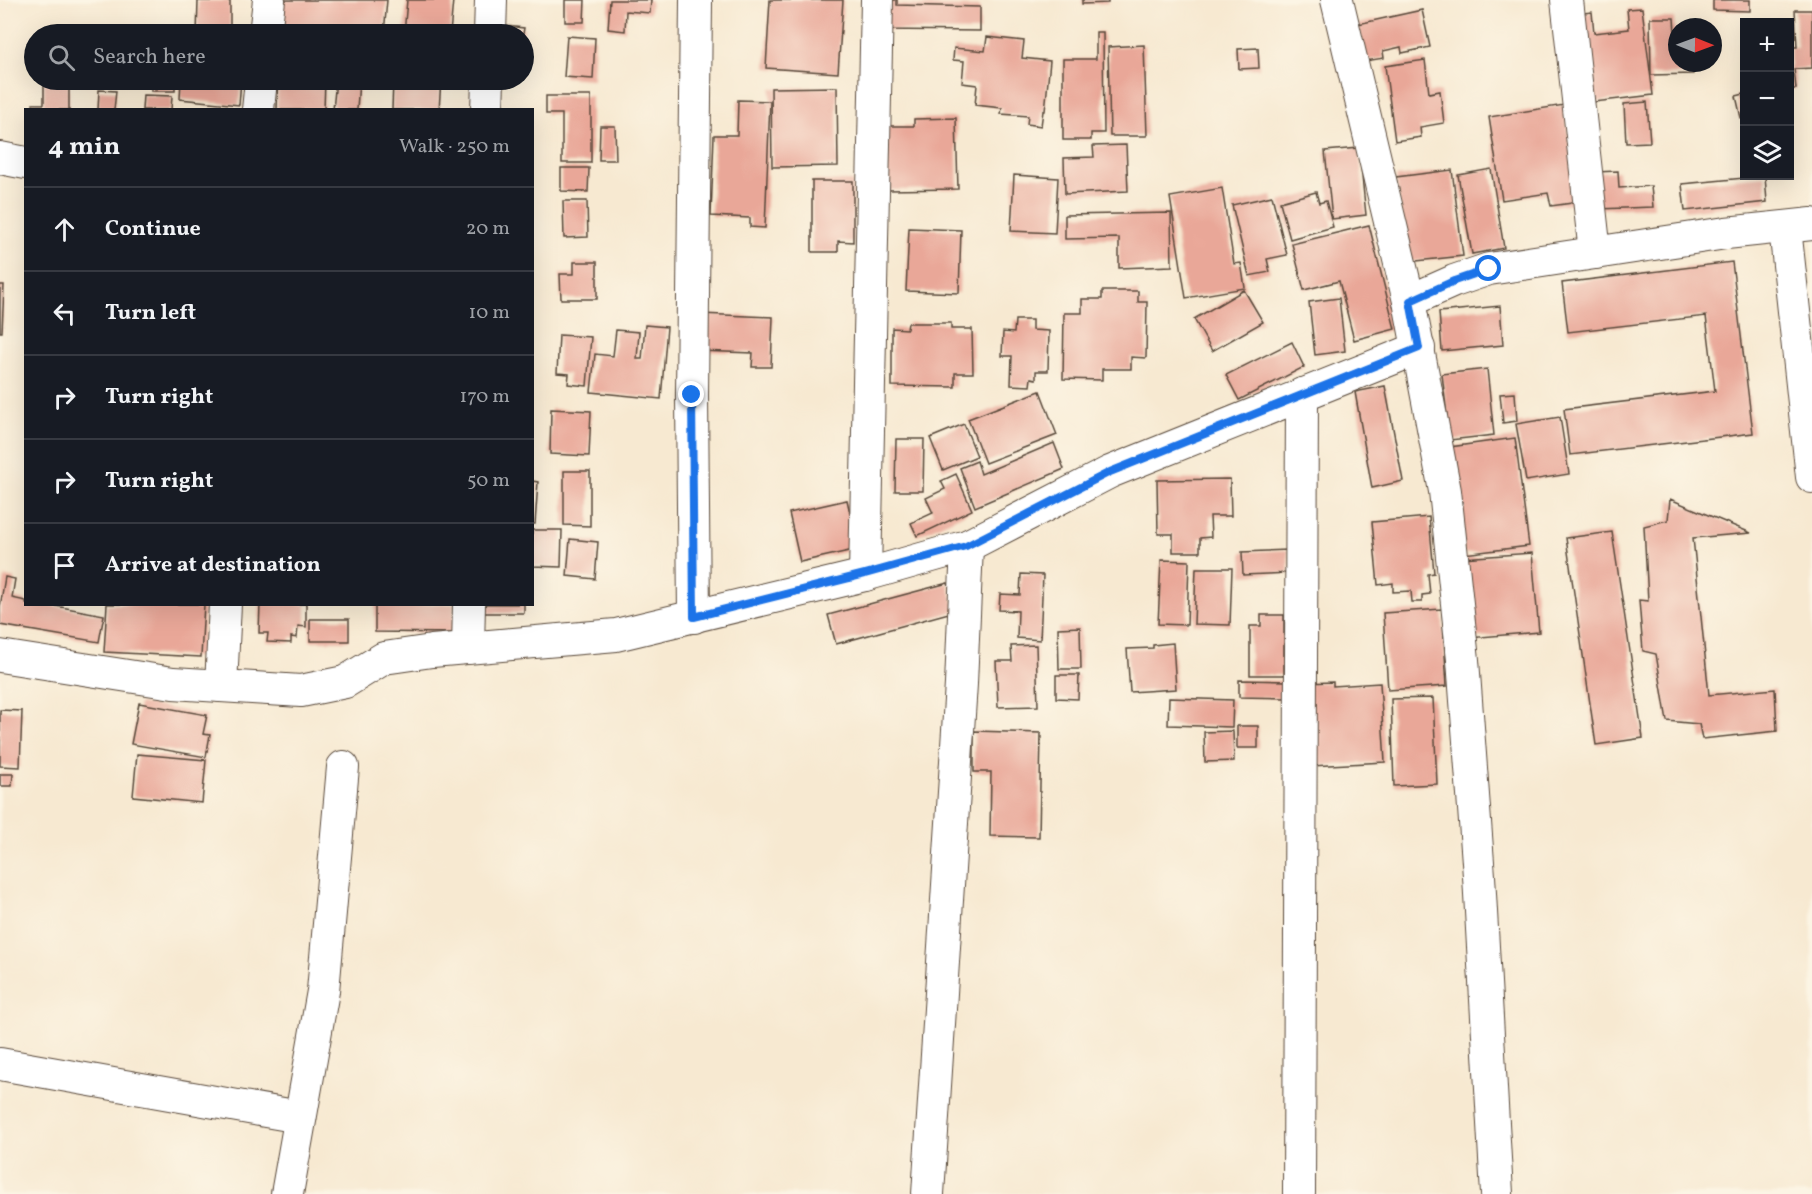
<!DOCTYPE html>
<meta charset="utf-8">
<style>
body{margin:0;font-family:Vollkorn,serif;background:#242831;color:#f1f3f6}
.controls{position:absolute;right:18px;top:18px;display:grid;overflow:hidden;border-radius:0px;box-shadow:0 6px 24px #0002}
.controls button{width:54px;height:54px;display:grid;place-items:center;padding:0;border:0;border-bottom:2px solid #363941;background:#171b24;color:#f1f3f6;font:30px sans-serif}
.compass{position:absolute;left:1668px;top:18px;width:54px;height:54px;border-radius:50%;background:#171b24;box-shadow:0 6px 24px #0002;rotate:91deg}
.stop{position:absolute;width:18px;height:18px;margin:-14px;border:4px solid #1a73e8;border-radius:50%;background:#fff}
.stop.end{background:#1a73e8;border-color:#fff;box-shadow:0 2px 6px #0008}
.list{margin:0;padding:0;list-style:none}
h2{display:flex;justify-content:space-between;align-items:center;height:78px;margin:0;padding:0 24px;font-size:26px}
h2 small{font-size:20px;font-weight:400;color:#9ea1a6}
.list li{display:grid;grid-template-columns:39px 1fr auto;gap:18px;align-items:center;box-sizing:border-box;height:84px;padding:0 24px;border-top:2px solid #363941}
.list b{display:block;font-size:22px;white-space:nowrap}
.list em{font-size:20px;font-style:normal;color:#9ea1a6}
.icon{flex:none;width:33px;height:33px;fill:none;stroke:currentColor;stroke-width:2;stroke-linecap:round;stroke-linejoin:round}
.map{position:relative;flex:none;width:1812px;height:1194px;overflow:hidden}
.search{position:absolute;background:#171b24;box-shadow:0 6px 24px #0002;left:24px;top:24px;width:510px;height:66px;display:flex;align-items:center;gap:15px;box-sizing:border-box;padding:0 21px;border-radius:33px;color:#9ea1a6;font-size:22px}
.panel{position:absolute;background:#171b24;box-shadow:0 6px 24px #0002;left:24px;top:108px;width:510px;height:498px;border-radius:0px}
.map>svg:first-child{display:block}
</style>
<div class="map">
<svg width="1812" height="1194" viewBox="0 0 1812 1194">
<rect width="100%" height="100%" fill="#fcf5e5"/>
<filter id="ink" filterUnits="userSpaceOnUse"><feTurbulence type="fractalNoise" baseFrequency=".0167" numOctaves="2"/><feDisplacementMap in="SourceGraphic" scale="12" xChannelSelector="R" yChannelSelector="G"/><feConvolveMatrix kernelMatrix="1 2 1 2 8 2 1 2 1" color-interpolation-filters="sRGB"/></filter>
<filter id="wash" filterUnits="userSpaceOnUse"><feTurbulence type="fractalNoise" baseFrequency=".008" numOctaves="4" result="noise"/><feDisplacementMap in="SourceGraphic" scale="24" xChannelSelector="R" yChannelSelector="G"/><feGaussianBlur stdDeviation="1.35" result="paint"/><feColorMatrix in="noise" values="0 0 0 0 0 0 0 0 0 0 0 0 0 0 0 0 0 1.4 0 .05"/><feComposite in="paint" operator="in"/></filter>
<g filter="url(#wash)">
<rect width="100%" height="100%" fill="#f7e9d1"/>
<g id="blocks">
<g fill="#e9a798">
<path d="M280,0H387L384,34H278Z"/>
<path d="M407,0H453L450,34H404Z"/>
<path d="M565,0H585L584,22H565Z"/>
<path d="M610,0H651L650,13L626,11L625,31L608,29Z"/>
<path d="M770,0H843L838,73L766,68Z"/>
<path d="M884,0H897V5L980,7V31L883,30Z"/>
<path d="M1082,0H1108V3L1082,4Z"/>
<path d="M1713,0H1750V11L1713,10Z"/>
<path d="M198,1H230V34H197Z"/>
<path d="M1642,8L1653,95L1586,103L1575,14L1592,12L1594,33L1629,29L1627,9Z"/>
<path d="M1422,10L1430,47L1402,53L1401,47L1383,51L1384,58L1366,61L1358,24Z"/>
<path d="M1795,10H1812V68L1794,69L1796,89H1790V47H1797Z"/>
<path d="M1650,18H1674L1677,63H1693V74L1651,75Z"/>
<path d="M497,25L524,28L523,34H496Z"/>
<path d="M1096,32H1103L1104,133H1091V140H1063V59H1096Z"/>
<path d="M567,36L595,38L593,79L564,77Z"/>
<path d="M987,37L1024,41L1022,58L1050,61L1045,111H1043L1041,126L1027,124L1028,116L1001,114L1002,108L975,105L977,85L962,83L964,61L953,60L954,48L985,51Z"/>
<path d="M1144,45L1147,136H1110L1108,47Z"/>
<path d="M1258,48L1259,68L1239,69L1238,49Z"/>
<path d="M1425,60L1429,93L1440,91L1444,123L1420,127L1421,137L1395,141L1385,66Z"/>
<path d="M44,80H69V110H33V104H44Z"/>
<path d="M152,80H175V91H151Z"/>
<path d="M181,80H241L239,105L180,99Z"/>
<path d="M285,80H325L324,110H277L278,81H285Z"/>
<path d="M336,80H359L357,110H333Z"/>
<path d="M393,80H441L439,110H392Z"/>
<path d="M837,87L838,166L772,167L771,88Z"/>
<path d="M99,90L116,91L114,110H98Z"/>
<path d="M1744,94V118H1741L1736,96Z"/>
<path d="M143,95L172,96L171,110H142Z"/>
<path d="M546,96H591V163H562V114H546Z"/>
<path d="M738,100L770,101L765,228L750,227V218L711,216L714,135H737Z"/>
<path d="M1647,102L1650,142L1626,143L1624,104Z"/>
<path d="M1564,105L1579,202L1551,206L1548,193L1502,200L1489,117Z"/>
<path d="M956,118L958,189L888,190L886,126H914V119Z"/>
<path d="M600,126H615L616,160H599Z"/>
<path d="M1126,145L1128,191L1065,194L1064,158L1094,157L1093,146Z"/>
<path d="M1359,148L1366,215L1332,219L1325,151Z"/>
<path d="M561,168H589L588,192L561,191Z"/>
<path d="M1491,169L1504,248L1472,254L1458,175Z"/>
<path d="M1452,170L1463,256L1407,262L1396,177Z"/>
<path d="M1618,171L1619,188L1651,186L1653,207L1597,209L1595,172Z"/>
<path d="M1014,175L1058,178L1055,233L1011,231Z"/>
<path d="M1765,176L1767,202L1685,211L1682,184Z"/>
<path d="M812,181H853V242L838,241V252H812Z"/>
<path d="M1222,188L1234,264L1241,263L1245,288L1186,298L1170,197Z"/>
<path d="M1316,192L1319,203L1326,201L1333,227L1290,239L1280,202Z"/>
<path d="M1272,196L1287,255L1267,259L1270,272L1249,276L1232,205Z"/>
<path d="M563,201H587L588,237L564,238Z"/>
<path d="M1171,213L1172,266L1119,268V238L1065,239V215Z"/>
<path d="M1369,225L1395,329L1354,340L1339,281L1304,290L1292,244Z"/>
<path d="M909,228L961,230L959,293L906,291Z"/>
<path d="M574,262H597V299H561L560,274H574Z"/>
<path d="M1732,262L1753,433L1570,455L1564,409L1715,391L1706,316L1568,332L1562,283Z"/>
<path d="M0,285H4L2,332H0Z"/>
<path d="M1244,290L1263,322L1212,351L1194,319Z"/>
<path d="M1102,291H1138V302H1147L1146,358L1131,357V369H1102V380L1063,379L1064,313H1082V299H1102Z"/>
<path d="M1339,298L1345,351L1315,355L1309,302Z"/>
<path d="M1500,306L1503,345L1442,351L1439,312Z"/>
<path d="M700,314L773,317L771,367H752L753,353L699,351Z"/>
<path d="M1015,320H1032V330L1049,331L1048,371H1036V379L1031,378L1030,386L1011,385L1012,356H1002L1003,332L1014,333Z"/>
<path d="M908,323H951V329H972L973,373H955V387L892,386V328L907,329Z"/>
<path d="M645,325L667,327L661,399L591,392L595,354L613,356L616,330L639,332L637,359H642Z"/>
<path d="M559,335L591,337L587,386L568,384L569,374L557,373Z"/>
<path d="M1292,342L1304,367L1239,400L1226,375Z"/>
<path d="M1487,369L1494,435L1450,440L1442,374Z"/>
<path d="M1385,386L1403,481L1372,488L1355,392Z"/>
<path d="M1040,391L1057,435L985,463L968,419Z"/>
<path d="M1515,393L1517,421L1503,423L1500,394Z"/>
<path d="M551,409L591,411L589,456L550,454Z"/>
<path d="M1560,417L1569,474L1526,481L1516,424Z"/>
<path d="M964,424L977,456L943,470L930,438Z"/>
<path d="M1515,438L1529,546L1464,554L1450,447Z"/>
<path d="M896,439H924L923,491H895Z"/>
<path d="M1054,443L1064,469L975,507L960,468L977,461L981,474Z"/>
<path d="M564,471H590V526L564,525Z"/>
<path d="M956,474L972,510L917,536L911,523L933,513L926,498L945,489L941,481Z"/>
<path d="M1230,479L1231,516H1210L1211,537L1200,538V552H1173V534H1158L1157,480Z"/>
<path d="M532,481L538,482L535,524H532Z"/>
<path d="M1670,499L1751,533L1693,538L1709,695L1775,689L1777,731L1702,739L1699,724L1667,721L1656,654L1643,651L1639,600L1648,601L1644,526L1668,520Z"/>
<path d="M847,500L858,549L800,562L789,513Z"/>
<path d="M1429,517L1434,573L1428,574L1430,594L1422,595V602H1412L1411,591L1393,592V583L1378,585L1372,522Z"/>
<path d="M532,530H562L561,567L532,566Z"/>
<path d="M1612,532L1643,738L1596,745L1566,538Z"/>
<path d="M570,539L598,542L595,579L567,576Z"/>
<path d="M1288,550L1289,573L1243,575L1242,552Z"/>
<path d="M1532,553L1539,632L1469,638L1462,558Z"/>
<path d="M1161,560L1189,561L1187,625L1158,624Z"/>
<path d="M1196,568H1232L1230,625L1194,624Z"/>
<path d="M1021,574L1043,575L1040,640L1017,638L1018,611L999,610L1000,594L1020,595Z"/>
<path d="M5,577L15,579L12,598L26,601V604H45L104,615L99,642L0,625V607Z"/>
<path d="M948,583L956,611L836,644L828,615Z"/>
<path d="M107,604H204L201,657L104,652Z"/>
<path d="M260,604H306V627L298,626L297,638L291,637V643L267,642L268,633H259Z"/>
<path d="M375,604H454V633L375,632Z"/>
<rect x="475" y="604" width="49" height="9"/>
<path d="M1442,609L1447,686L1388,690L1383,613Z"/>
<path d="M1261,615H1284V675H1250V626H1261Z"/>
<rect x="310" y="619" width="39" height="22"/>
<path d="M1080,627L1081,669H1059L1058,628Z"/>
<path d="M1173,643L1176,689L1130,692L1127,649L1153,648V645Z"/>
<path d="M1036,645L1038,706L998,707L996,661H1012L1011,646Z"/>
<path d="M1056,675H1079L1078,699L1056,698Z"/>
<path d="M1239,680L1286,681V698L1239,697Z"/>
<path d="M1333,682V686L1380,683L1385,762L1311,766L1306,683Z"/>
<path d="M1169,698L1233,700L1232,727L1168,725Z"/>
<path d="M1433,698L1437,784L1394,786L1391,699Z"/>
<path d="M139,703L207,715L203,734L210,735L206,757L131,744Z"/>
<path d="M0,710L22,711L20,767L0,766Z"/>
<rect x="1237" y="726" width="21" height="22"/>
<path d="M974,731L1041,733L1039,837L990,836L991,772H974Z"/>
<path d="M1233,731L1234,761L1205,762L1204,732Z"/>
<path d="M137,754L206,760L202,803L133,796Z"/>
<path d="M0,774H13L12,786H0Z"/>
</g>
</g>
</g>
<g filter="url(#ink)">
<use href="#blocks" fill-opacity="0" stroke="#574739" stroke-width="1.5"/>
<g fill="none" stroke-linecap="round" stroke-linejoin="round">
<g stroke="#574739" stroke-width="34">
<g id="minor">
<path d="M1337,0L1409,301L1445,491L1463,660L1479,876L1497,1194"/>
<path d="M1567,0L1595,253"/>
<path d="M265,34L269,0"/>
<path d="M490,34L491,0"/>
<path d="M258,110L261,80"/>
<path d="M487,110L488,80"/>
<path d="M0,158L26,163"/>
<path d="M1785,228L1812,477"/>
<path d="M1409,301L1454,281L1489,269L1726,233L1812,224"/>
<path d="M865,575L877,0"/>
<path d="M694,617L692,395L696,0"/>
<path d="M468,648L469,604"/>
<path d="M0,656L173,683L301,691L345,682L384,658L432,651L616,635L865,575L967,546L1110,472L1419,348"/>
<path d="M221,686L225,604"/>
<path d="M0,1064L300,1117"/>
<path d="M287,1194L323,991L343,767"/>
<path d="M928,1194L961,684L967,546"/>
<path d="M1299,1194L1302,394"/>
</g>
</g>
<use href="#minor" stroke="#fff" stroke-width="32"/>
</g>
</g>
<g fill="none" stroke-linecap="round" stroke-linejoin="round" filter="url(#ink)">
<path stroke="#1a73e8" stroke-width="8" d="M692,395L694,617L865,574L966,546L1110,472L1419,348L1410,301L1454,281L1489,269"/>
</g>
</svg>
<div class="controls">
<button>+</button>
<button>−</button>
<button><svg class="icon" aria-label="layers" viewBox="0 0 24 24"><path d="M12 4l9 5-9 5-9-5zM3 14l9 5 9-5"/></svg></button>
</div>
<svg class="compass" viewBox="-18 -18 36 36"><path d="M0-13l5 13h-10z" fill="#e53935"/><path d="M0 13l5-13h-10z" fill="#9ea1a6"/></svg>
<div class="stop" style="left:1489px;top:269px"></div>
<div class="stop end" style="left:692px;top:395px"></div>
<div class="search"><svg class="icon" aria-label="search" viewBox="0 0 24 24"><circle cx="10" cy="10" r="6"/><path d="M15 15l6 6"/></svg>Search here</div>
<section class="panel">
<h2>4 min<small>Walk · 250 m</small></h2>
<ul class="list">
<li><svg class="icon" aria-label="ahead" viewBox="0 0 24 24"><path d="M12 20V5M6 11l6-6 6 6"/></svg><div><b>Continue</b></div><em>20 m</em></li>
<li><svg class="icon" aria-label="left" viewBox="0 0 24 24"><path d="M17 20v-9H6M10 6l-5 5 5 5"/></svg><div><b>Turn left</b></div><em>10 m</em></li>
<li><svg class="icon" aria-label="right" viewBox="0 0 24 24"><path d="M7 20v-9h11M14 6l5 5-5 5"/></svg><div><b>Turn right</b></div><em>170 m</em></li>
<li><svg class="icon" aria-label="right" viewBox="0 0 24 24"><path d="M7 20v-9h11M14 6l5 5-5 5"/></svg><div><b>Turn right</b></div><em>50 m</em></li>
<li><svg class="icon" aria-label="arrive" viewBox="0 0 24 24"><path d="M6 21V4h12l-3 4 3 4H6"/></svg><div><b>Arrive at destination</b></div></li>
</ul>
</section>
</div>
